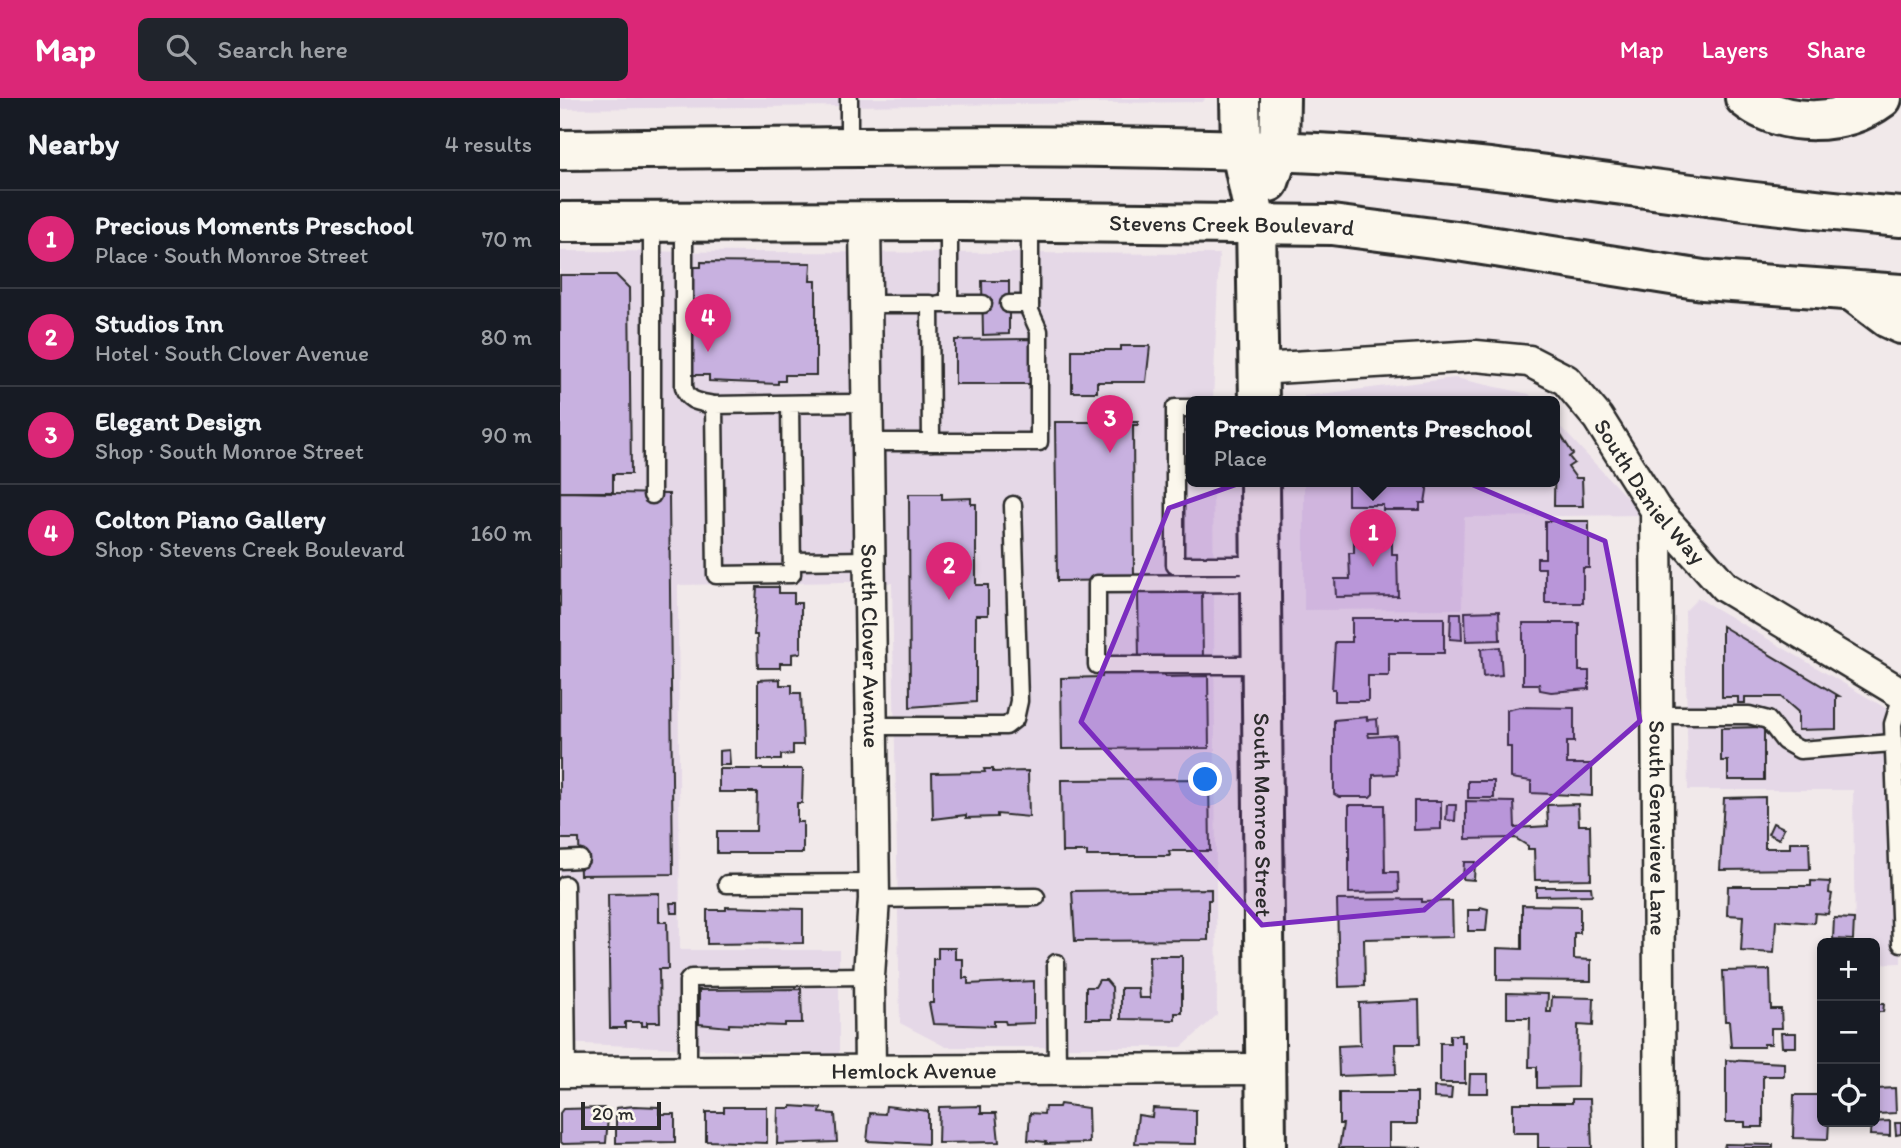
<!DOCTYPE html>
<meta charset="utf-8">
<style>
body{margin:0;font-family:Itim,sans-serif;background:#20242c;color:#f1f3f6}
.controls{position:absolute;right:21px;bottom:21px;display:grid;overflow:hidden;border-radius:10px;box-shadow:0 4px 10px #0003}
.controls button{width:63px;height:63px;display:grid;place-items:center;padding:0;border:0;border-bottom:2px solid #363941;background:#171b24;color:#f1f3f6;font:35px sans-serif}
.scale{position:absolute;left:21px;bottom:18px;width:80px;box-sizing:border-box;padding-left:7px;border:4px solid #2b2b2b;border-top:0;font-size:19px;line-height:24px;white-space:nowrap;color:#2b2b2b;-webkit-text-stroke:5px #fbf7ec;paint-order:stroke}
.you{position:absolute;left:646px;top:682px;width:24px;height:24px;margin:-18px;border:5px solid #fff;border-radius:50%;background:#1a73e8;box-shadow:0 0 0 10px #1a73e833}
.badge{display:grid;place-items:center;width:46px;height:46px;border-radius:50%;background:#db2777;color:#fff;font-size:23px;font-weight:700}
.pin{position:absolute;translate:-50% -58px;filter:drop-shadow(0 2px 4px #0008)}
.pin::after{content:'';position:absolute;top:37px;width:24px;height:21px;background:inherit;clip-path:polygon(0 0,100% 0,50% 100%)}
.popup{position:absolute;left:626px;top:298px;width:374px;height:91px;box-sizing:border-box;display:grid;place-content:center;border-radius:10px;background:#171b24;filter:drop-shadow(0 2px 5px #0005);font-size:23px;white-space:nowrap;color:#9ea1a6}
.popup b{font-size:26px;color:#f1f3f6}
.popup::after{content:'';position:absolute;left:50%;top:100%;margin-left:-14px;border:14px solid transparent;border-top-color:#171b24}
.list{margin:0;padding:0;list-style:none}
h2{display:flex;justify-content:space-between;align-items:center;height:91px;margin:0;padding:0 28px;font-size:30px}
h2 small{font-size:23px;font-weight:400;color:#9ea1a6}
.list li{display:grid;grid-template-columns:46px 1fr auto;gap:21px;align-items:center;box-sizing:border-box;height:98px;padding:0 28px;border-top:2px solid #363941}
.list b{display:block;font-size:26px;white-space:nowrap}
.list p{margin:0;font-size:23px;white-space:nowrap;color:#9ea1a6}
.list em{font-size:23px;font-style:normal;color:#9ea1a6}
.icon{flex:none;width:38px;height:38px;fill:none;stroke:currentColor;stroke-width:2;stroke-linecap:round;stroke-linejoin:round}
.map{position:relative;flex:none;width:1341px;height:1050px;overflow:hidden}
header{display:flex;align-items:center;gap:42px;box-sizing:border-box;height:98px;padding:0 35px;background:#db2777;color:#fff}
header strong{font-size:33px}
nav{display:flex;gap:38px;margin-inline-start:auto;font-size:24px}
.search{width:490px;height:63px;background:#20242c;display:flex;align-items:center;gap:18px;box-sizing:border-box;padding:0 24px;border-radius:10px;color:#9ea1a6;font-size:26px}
main{display:flex}
aside{flex:1;background:#171b24}
.map>svg:first-child{display:block}
</style>
<header>
<strong>Map</strong>
<div class="search"><svg class="icon" aria-label="search" viewBox="0 0 24 24"><circle cx="10" cy="10" r="6"/><path d="M15 15l6 6"/></svg>Search here</div>
<nav><a>Map</a><a>Layers</a><a>Share</a></nav>
</header>
<main>
<aside>
<h2>Nearby<small>4 results</small></h2>
<ul class="list">
<li><span class="badge">1</span><div><b>Precious Moments Preschool</b><p>Place · South Monroe Street</p></div><em>70 m</em></li>
<li><span class="badge">2</span><div><b>Studios Inn</b><p>Hotel · South Clover Avenue</p></div><em>80 m</em></li>
<li><span class="badge">3</span><div><b>Elegant Design</b><p>Shop · South Monroe Street</p></div><em>90 m</em></li>
<li><span class="badge">4</span><div><b>Colton Piano Gallery</b><p>Shop · Stevens Creek Boulevard</p></div><em>160 m</em></li>
</ul>
</aside>
<div class="map">
<svg width="1341" height="1050" viewBox="0 0 1341 1050">
<rect width="100%" height="100%" fill="#f1e9ea"/>
<filter id="ink" filterUnits="userSpaceOnUse"><feTurbulence type="fractalNoise" baseFrequency=".0143" numOctaves="2"/><feDisplacementMap in="SourceGraphic" scale="14" xChannelSelector="R" yChannelSelector="G"/><feConvolveMatrix kernelMatrix="1 2 1 2 8 2 1 2 1" color-interpolation-filters="sRGB"/></filter>
<g filter="url(#ink)">
<g fill="#e5d8e7">
<path d="M0,0H645L643,4L0,11Z"/>
<path d="M0,153L659,156L653,303H631V383H653L657,917L622,949H386L340,925L332,485L285,484L118,487L120,852H279V957L0,945Z"/>
<path d="M895,280L969,296L976,303H744V298Z"/>
<path d="M995,323L1083,417L904,419L902,511L744,512V383H995Z"/>
<path d="M1138,500L1341,619V865L1315,866V845H1295L1293,692H1128L1125,513Z"/>
</g>
<g fill="#c8b1e0" stroke="#2b2b2b" stroke-width="2">
<path d="M141,164L251,165L250,183H256V277H225V283H218V286L149,283V277H130L131,169H141Z"/>
<path d="M0,177H56L69,190L71,376H53V394H0Z"/>
<path d="M422,183H449V236L423,237Z"/>
<path d="M473,241V286H395V242Z"/>
<path d="M561,248H590L586,284H537V294H512V252H561Z"/>
<path d="M495,324H578V327H573L574,482L497,483Z"/>
<path d="M995,328L1013,356L1009,359L1014,365L1008,369L1016,380H1022L1023,408H994Z"/>
<path d="M788,383H867V392L865,405H860V412H823V407H788Z"/>
<path d="M0,394L109,396L113,776L20,777L19,741H0Z"/>
<path d="M349,396H382V401L411,400V406H416V487H428V517H416V604L350,609Z"/>
<path d="M985,423H1029V470H1023V505H985V470H977V460H985Z"/>
<path d="M832,430V456H837L838,498L776,499L775,481H790L789,455H794V431Z"/>
<path d="M197,489H219V495H234V505H241V555L232,556V565H220V570H198L197,537H194Z"/>
<path d="M642,494L643,561H579L578,495Z"/>
<path d="M939,513L940,542L906,543L905,514Z"/>
<path d="M891,515H901L902,542L890,541Z"/>
<path d="M792,520H884V555H829V578H808V603H775V591H772L775,544H792Z"/>
<path d="M963,525H1019V573H1029V591L991,594L980,592L979,586H963Z"/>
<path d="M1162,528L1279,598H1276V631L1238,632V614L1221,599H1185V605H1178V599H1162Z"/>
<path d="M940,549L942,577L923,579L921,551Z"/>
<path d="M542,575H605V579L648,578L649,650L502,651L501,580L542,579Z"/>
<path d="M220,581V587H232V595H241L243,647H233V656L221,657V662H198V582Z"/>
<path d="M960,609L1014,610V644H1007V666H1032V698L971,695V683L951,680V649H947V612Z"/>
<path d="M807,619V622L817,621L818,635H808L809,639L836,637L837,676L813,677V696L810,699H779L774,696V622Z"/>
<path d="M1204,629V682H1168V663H1161V630Z"/>
<path d="M169,652L170,667H159V653Z"/>
<path d="M159,671H243L242,705H237V724H243V755H157V733H196L197,694H159Z"/>
<path d="M424,671H433V674L468,673L469,719L437,716V719L406,720V717L373,721L372,675L425,674Z"/>
<path d="M649,681L650,753H609L610,758H527V754H502L501,682Z"/>
<rect x="908" y="683" width="26" height="17"/>
<path d="M1205,699V750H1230V744H1249L1250,771L1160,772L1164,700Z"/>
<path d="M854,703H881V731L854,732Z"/>
<path d="M906,703L954,704L955,730L988,728L987,707L1018,706L1019,727H1030L1031,781L975,782L974,751H968V748L955,740L906,741Z"/>
<path d="M789,707H824L825,774H838L839,794L789,795Z"/>
<path d="M887,707H896L895,723L886,722Z"/>
<path d="M1213,725L1224,730L1219,741L1208,736Z"/>
<path d="M904,764H915L914,782L903,781Z"/>
<path d="M1251,783L1270,784L1269,795L1272,796L1268,816L1255,815L1254,825L1216,822L1214,855L1181,853L1183,818L1167,817L1168,788H1251Z"/>
<path d="M976,789H1031L1032,797L976,798Z"/>
<path d="M651,791V802H648V842L515,843L512,793Z"/>
<path d="M99,795V824H107L108,871H99L100,924H87V928H82V924H65V930H50L48,796Z"/>
<path d="M862,801V804L892,803L893,839L804,841L805,888L779,889L777,802Z"/>
<path d="M110,805H118V815H111Z"/>
<path d="M962,807L1020,808V835H1014V861L1031,862V883L937,882V850L962,851Z"/>
<path d="M166,809L243,811V845L147,846V812H166Z"/>
<path d="M920,809L928,811L926,833H908V812H920Z"/>
<path d="M1274,820L1294,821L1293,842L1273,841Z"/>
<path d="M378,850H395V861H403V880H408V886L474,883V925L446,926L445,923H434V928L373,926L369,905H373V861H378Z"/>
<path d="M589,858H622V915H615V922L561,921V890H578L579,900H590Z"/>
<path d="M1210,872L1211,911H1221L1222,930H1211V946H1204V949H1171L1169,923H1165L1163,873Z"/>
<path d="M539,882H546L552,889L553,921H526V889H535Z"/>
<path d="M241,891L242,925H225V928L169,926V929L139,926V892Z"/>
<path d="M947,895L988,896L987,914H991L992,899L1034,900L1033,928L1018,927L1017,989L977,990V969H969L970,920H947Z"/>
<path d="M859,902L860,946H835L836,976L779,978L778,948L800,947L799,905Z"/>
<path d="M1317,906H1324L1323,914H1317Z"/>
<path d="M1221,935H1236V949H1222Z"/>
<path d="M890,937H901V944H905V985H880V945H890Z"/>
<path d="M1166,962L1224,965V978H1203V1029H1185V1024H1166Z"/>
<path d="M910,976H928V995H909Z"/>
<path d="M874,989L892,990L891,1001L874,1000Z"/>
<path d="M1335,990L1336,1015L1317,1016L1316,991Z"/>
<path d="M779,995H857V1026H829V1049L862,1050H779L783,1026H779Z"/>
<path d="M1234,997H1262V1024H1269L1268,1041L1233,1040Z"/>
<path d="M1012,1001H1030L1032,1050H978V1035H953V1005H1012Z"/>
<path d="M500,1006L528,1010L529,1045L485,1046L486,1044L468,1042L470,1015L484,1016L485,1009H499Z"/>
<path d="M74,1008L99,1009V1016H115V1044L56,1045V1010Z"/>
<path d="M231,1008L261,1010L260,1015L275,1016L277,1044L217,1046L218,1010H231Z"/>
<path d="M326,1008L368,1013V1046L307,1043L310,1015L325,1016Z"/>
<path d="M421,1008V1015H436L439,1044L378,1045L379,1009Z"/>
<path d="M164,1009H207V1045L146,1043V1014H164Z"/>
<path d="M44,1010L48,1018L46,1045L3,1046L0,1043V1015L3,1011Z"/>
<path d="M593,1010L636,1012V1046L575,1045L578,1017L592,1019Z"/>
<path d="M1330,1023V1038L1310,1037L1311,1024Z"/>
<path d="M1335,1025H1341V1036L1336,1037Z"/>
<path d="M1165,1046L1213,1047V1050H1164Z"/>
</g>
<g fill="none" stroke-linecap="round" stroke-linejoin="round">
<g stroke="#2b2b2b" stroke-width="21">
<g id="service">
<path d="M289,0V50"/>
<path d="M389,123V206"/>
<path d="M92,124V397"/>
<path d="M124,124V289C127,304 140,304 154,307"/>
<path d="M306,206H370L371,344"/>
<path d="M379,206H423"/>
<path d="M449,206H470"/>
<path d="M230,306L232,476L156,477L154,307C204,306 255,305 305,305"/>
<path d="M631,310H615V467H700"/>
<path d="M307,344H479V233L470,213V124"/>
<path d="M232,463L310,462"/>
<path d="M701,485L537,486V567H702"/>
<path d="M1341,601L1333,626L1341,845"/>
<path d="M1098,617H1189L1208,622L1224,643L1240,652L1333,645"/>
<path d="M311,628H446L455,621L459,603L453,407"/>
<path d="M0,762L20,761"/>
<path d="M167,786L314,785"/>
<path d="M5,787L7,974"/>
<path d="M314,801L476,799"/>
<path d="M496,865L497,973"/>
<path d="M128,974V883L131,880L309,878"/>
</g>
</g>
<g stroke="#2b2b2b" stroke-width="35">
<g id="minor">
<path id="s1" d="M305,123L314,801L309,878L310,972"/>
<path id="s2" d="M698,271L916,258L969,263L1006,282L1038,320L1096,412L1165,489L1341,595"/>
<path id="s3" d="M1096,412L1100,1050"/>
<path id="s4" d="M0,974L706,971"/>
</g>
</g>
<g stroke="#2b2b2b" stroke-width="44">
<g id="secondary">
<path d="M680,0L681,53L696,125L699,303"/>
<path d="M709,84L719,54L720,0"/>
<path id="s5" d="M700,383L706,1050"/>
</g>
</g>
<g stroke="#2b2b2b" stroke-width="44">
<g id="primary">
<path d="M0,52C252,50 505,43 757,55C953,65 1145,104 1341,119"/>
<path id="s6" d="M0,124L402,123L772,127L904,144L1143,182L1341,196"/>
</g>
</g>
<g stroke="#2b2b2b" stroke-width="44">
<g id="motorway">
<path d="M1185,0C1223,30 1283,29 1322,0"/>
<path d="M1295,195L1328,220L1341,226"/>
</g>
</g>
<use href="#service" stroke="#fbf7ec" stroke-width="16"/>
<use href="#minor" stroke="#fbf7ec" stroke-width="30"/>
<use href="#secondary" stroke="#fbf7ec" stroke-width="38"/>
<use href="#primary" stroke="#fbf7ec" stroke-width="38"/>
<use href="#motorway" stroke="#fbf7ec" stroke-width="38"/>
</g>
</g>
<path fill="#7b2cbf" fill-opacity="0.2" stroke="#7b2cbf" stroke-width="5" stroke-linejoin="round" d="M805,341L1045,443L1080,623L864,812L702,827L521,624L609,410Z"/>
<g text-anchor="middle" stroke-width="7" stroke-linejoin="round" paint-order="stroke">
<g font-size="23" fill="#2b2b2b" stroke="#fbf7ec">
<text dy="8" stroke="none"><textPath href="#s6" startOffset="672">Stevens Creek Boulevard</textPath></text>
<text dy="8" stroke="none"><textPath href="#s2" startOffset="453">South Daniel Way</textPath></text>
<text dy="8" stroke="none"><textPath href="#s1" startOffset="425">South Clover Avenue</textPath></text>
<text dy="8" stroke="none"><textPath href="#s5" startOffset="334">South Monroe Street</textPath></text>
<text dy="8" stroke="none"><textPath href="#s3" startOffset="318">South Genevieve Lane</textPath></text>
<text dy="8" stroke="none"><textPath href="#s4" startOffset="354">Hemlock Avenue</textPath></text>
</g>
</g>
</svg>
<div class="controls">
<button>+</button>
<button>−</button>
<button><svg class="icon" aria-label="locate" viewBox="0 0 24 24"><circle cx="12" cy="12" r="6"/><path d="M12 2v4M12 18v4M2 12h4M18 12h4"/></svg></button>
</div>
<div class="scale">20 m</div>
<div class="you"></div>
<div class="pin badge" style="left:813px;top:469px">1</div>
<div class="popup"><b>Precious Moments Preschool</b>Place</div>
<div class="pin badge" style="left:389px;top:502px">2</div>
<div class="pin badge" style="left:550px;top:355px">3</div>
<div class="pin badge" style="left:148px;top:254px">4</div>
</div>
</main>
